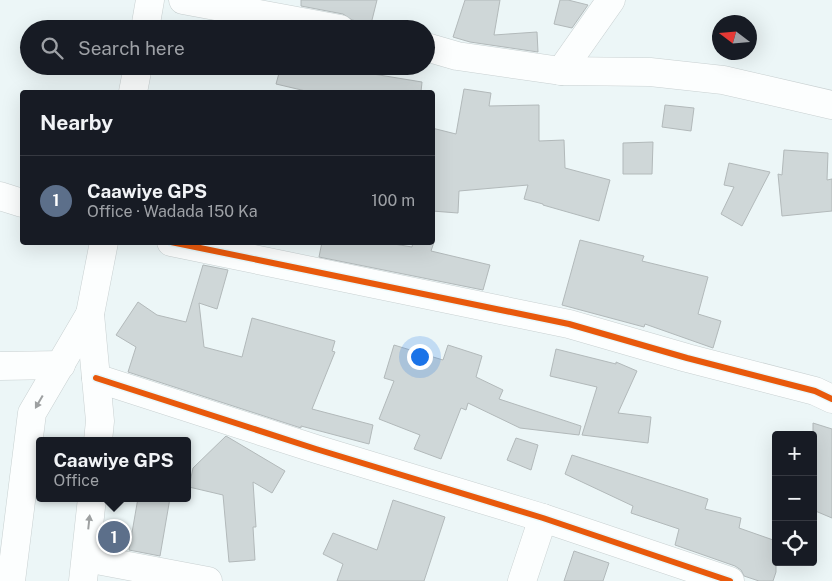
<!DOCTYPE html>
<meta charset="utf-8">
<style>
body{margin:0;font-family:"Public Sans",sans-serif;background:#242831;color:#f1f3f6}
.controls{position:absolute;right:15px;bottom:15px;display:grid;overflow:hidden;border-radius:5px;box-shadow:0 5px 20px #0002}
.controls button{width:45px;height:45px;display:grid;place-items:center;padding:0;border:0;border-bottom:1px solid #363941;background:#171b24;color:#f1f3f6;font:25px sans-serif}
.compass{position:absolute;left:712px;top:15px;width:45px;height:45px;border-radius:50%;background:#171b24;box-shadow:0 5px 20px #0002;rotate:286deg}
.you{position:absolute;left:419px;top:356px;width:18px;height:18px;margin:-12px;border:4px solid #fff;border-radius:50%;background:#1a73e8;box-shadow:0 0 0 8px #1a73e833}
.badge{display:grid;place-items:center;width:32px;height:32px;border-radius:50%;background:#6d7475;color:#fff;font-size:16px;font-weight:700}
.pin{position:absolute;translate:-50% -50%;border:2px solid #fff;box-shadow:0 1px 5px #0006}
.popup{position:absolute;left:36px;top:437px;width:155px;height:65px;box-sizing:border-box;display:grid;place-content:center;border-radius:5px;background:#171b24;filter:drop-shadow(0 1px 4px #0005);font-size:16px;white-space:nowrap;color:#9ea1a6}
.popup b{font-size:19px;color:#f1f3f6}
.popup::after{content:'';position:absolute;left:50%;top:100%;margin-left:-10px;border:10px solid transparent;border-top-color:#171b24}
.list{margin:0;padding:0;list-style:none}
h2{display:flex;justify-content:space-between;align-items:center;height:65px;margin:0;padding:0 20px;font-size:21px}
h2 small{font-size:16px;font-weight:400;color:#9ea1a6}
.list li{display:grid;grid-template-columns:32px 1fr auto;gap:15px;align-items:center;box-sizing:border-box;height:90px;padding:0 20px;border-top:1px solid #363941}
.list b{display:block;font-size:19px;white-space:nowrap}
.list p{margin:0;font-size:16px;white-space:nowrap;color:#9ea1a6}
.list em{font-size:16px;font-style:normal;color:#9ea1a6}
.icon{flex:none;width:28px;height:28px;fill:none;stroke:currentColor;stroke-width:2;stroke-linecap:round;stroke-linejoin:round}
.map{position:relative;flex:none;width:832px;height:581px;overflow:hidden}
.search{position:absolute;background:#171b24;box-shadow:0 5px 20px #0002;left:20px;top:20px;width:415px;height:55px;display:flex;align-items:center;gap:12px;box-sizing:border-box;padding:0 18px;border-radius:28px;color:#9ea1a6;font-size:19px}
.panel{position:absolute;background:#171b24;box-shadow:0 5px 20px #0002;left:20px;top:90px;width:415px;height:155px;border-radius:5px}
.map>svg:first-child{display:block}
</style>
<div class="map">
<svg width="832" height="581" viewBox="0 0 832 581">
<rect width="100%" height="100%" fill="#ecf6f7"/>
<g fill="#cfd7d8" stroke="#b2b9ba">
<path d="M301,0H377L371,24L352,20L343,14L301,6Z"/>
<path d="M465,0H500L494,35L537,32L538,52L470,42L453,37Z"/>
<path d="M560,0H568L588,5L572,28L554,24Z"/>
<path d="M281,66H362L373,69V74L422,82L421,92H310L276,84Z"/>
<path d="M464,89L491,93L489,106L539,105V141L564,140L565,168L610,180L599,221L543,205V204L524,199L528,185L459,191L458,213L432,211V128L456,134Z"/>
<path d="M665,105L694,108L691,131L662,127Z"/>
<path d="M653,142L652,174H623V143Z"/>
<path d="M784,150L828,153L827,180L832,179V211L782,216L778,174L782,175Z"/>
<path d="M729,163L770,172L742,226L721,214L734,187L724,185Z"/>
<path d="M580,240L644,256L642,261L708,277L698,314L721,321L713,348L645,324L644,327L562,305Z"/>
<path d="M322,242H382L412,247L413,242H434L431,251L490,265L483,290L319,257Z"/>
<path d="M203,265L228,270L217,309L199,303L204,347L242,357L252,318L335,341L332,351L335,352L312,409L373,425L369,444L301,426V428L128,372L136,347L116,335L138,302L157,315L186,322Z"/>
<path d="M394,345L443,360L448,345L482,356L476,377L503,390L499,399L581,426L579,435L520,428L468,403L466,410L461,408L441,459L414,449L420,435L379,419L394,381L384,378Z"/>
<path d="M556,349L616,364V362L637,371L618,413L651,417L648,443L582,435L597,387L550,376Z"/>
<path d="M813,423L832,429V518L813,510Z"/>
<path d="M226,436L285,471L272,493L253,482L256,527H253L255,560L229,562L223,495L189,487L193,468Z"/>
<path d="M516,438L538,445L531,470L507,460Z"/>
<path d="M572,455L708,499L705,509L741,518L739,528L776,541V572L773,581H759L744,576L741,570L735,566L675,545L679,529L631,513L633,506L565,474Z"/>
<path d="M138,498H170L160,556L129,550Z"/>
<path d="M393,500L445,517L424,581H337L343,564L323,554L333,533L377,550Z"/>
<path d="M574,551L609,563L603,581H564Z"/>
</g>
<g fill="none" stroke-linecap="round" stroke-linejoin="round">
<g stroke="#c8d0d1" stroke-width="29">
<g id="minor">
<path d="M183,0L340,29"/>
<path d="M145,29L150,0"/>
<path d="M426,47L457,56L561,71L650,72L723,80L832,105"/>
<path d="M561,71L611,0"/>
<path d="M133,92L138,66"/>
<path d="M0,196L22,203"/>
<path d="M171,242L569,324L687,358L815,391L832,399"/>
<path d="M0,366L61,365"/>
<path d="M96,378L316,449L543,518L730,581"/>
<path d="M98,441L100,421L90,314L104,242"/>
<path d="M86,558L208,581"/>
<path d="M11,581L32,413L90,314"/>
<path d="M83,581L92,498"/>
<path d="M522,581L543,518"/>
</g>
</g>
<use href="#minor" stroke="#fcfefe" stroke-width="28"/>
<g stroke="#e8f9fc" stroke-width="9">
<g id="cycleway">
<path d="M171,242L569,324L687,358L815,391L832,399"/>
<path d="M96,378L316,449L543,518L730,581"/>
</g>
</g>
<use href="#cycleway" stroke="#e8590c" stroke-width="6"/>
</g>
<defs><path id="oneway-solid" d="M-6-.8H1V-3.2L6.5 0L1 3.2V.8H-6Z" transform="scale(1.25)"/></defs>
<g fill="#9da0a1">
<use href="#oneway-solid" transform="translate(39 402) rotate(120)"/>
<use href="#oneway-solid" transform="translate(89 522) rotate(-84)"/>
</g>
</svg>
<div class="controls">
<button>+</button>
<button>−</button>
<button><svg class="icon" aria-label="locate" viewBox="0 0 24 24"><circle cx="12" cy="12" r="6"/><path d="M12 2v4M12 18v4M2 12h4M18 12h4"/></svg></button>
</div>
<svg class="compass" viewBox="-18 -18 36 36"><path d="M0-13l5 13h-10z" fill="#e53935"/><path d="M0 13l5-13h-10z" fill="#9ea1a6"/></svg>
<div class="you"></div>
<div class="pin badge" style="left:114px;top:537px;background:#5c6f8a">1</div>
<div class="popup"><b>Caawiye GPS</b>Office</div>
<div class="search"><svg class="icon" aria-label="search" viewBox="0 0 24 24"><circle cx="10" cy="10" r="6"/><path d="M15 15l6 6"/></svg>Search here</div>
<section class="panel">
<h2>Nearby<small></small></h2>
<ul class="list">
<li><span class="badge" style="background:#5c6f8a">1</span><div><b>Caawiye GPS</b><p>Office · Wadada 150 Ka</p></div><em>100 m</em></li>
</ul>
</section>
</div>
